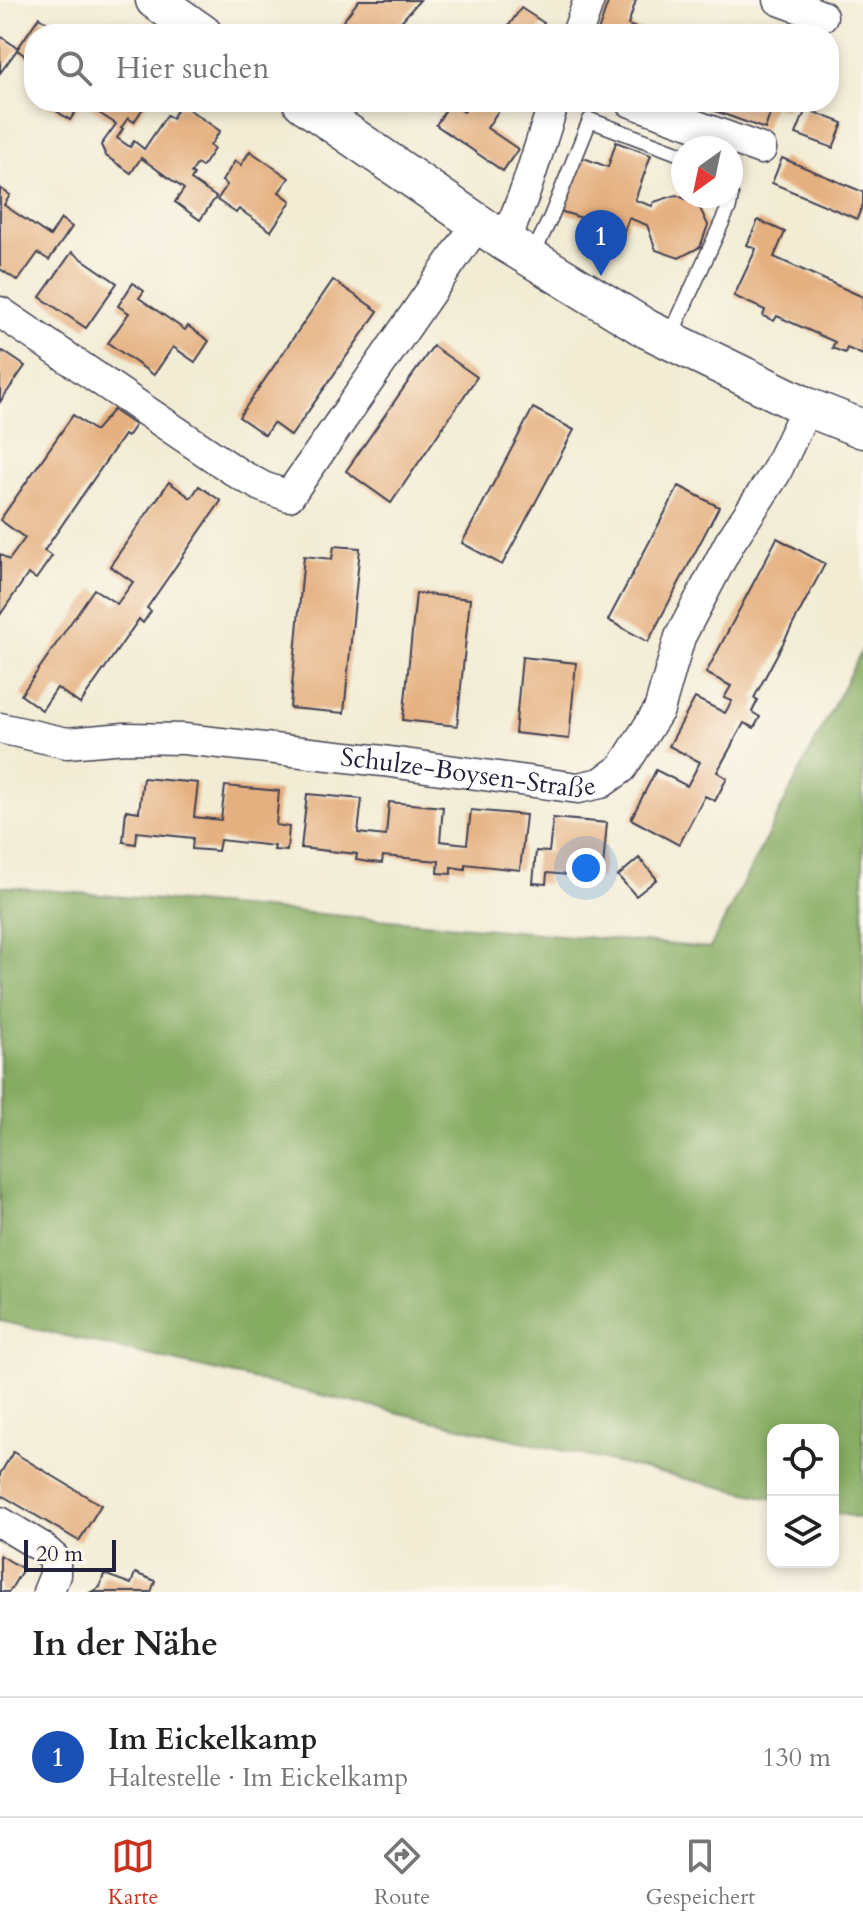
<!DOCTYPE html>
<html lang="de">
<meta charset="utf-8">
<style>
body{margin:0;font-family:Cardo,serif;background:#f6f6f6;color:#222}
.controls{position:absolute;right:24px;bottom:24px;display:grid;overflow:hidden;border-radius:16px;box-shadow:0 4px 12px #0003}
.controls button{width:72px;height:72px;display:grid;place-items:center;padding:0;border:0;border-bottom:2px solid #e0e0e0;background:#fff;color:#222;font:40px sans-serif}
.compass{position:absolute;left:671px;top:136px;width:72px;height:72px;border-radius:50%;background:#fff;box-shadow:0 4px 12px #0003;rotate:213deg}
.scale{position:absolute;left:24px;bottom:20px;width:92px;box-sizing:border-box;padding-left:8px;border:4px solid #22223b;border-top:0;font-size:22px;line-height:28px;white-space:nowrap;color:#22223b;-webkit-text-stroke:6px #fbf7ec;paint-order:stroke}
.you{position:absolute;left:586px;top:868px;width:28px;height:28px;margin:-20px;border:6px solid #fff;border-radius:50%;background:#1a73e8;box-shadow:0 0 0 12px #1a73e833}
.badge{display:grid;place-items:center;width:52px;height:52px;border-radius:50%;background:#c8321e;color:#fff;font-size:26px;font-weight:700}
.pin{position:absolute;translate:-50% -66px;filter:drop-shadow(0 2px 4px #0008)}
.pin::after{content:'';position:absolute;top:42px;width:28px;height:24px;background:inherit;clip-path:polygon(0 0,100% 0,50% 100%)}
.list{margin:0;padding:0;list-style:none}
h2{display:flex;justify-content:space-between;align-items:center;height:104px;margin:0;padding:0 32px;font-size:34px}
h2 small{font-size:26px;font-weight:400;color:#767676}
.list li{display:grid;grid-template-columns:52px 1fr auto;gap:24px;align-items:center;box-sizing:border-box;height:120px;padding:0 32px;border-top:2px solid #e0e0e0}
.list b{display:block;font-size:30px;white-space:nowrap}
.list p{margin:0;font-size:26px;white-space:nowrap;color:#767676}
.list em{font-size:26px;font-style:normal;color:#767676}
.icon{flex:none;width:44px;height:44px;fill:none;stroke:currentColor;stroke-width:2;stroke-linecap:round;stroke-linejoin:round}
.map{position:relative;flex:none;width:863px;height:1592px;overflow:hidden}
.search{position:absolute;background:#fff;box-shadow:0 4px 12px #0003;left:24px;right:24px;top:24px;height:88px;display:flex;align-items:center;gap:20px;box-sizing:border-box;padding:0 28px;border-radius:32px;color:#767676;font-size:30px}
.sheet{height:224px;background:#fff}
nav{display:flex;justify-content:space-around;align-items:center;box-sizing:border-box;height:112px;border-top:2px solid #e0e0e0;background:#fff;font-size:22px;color:#767676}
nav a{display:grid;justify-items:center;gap:4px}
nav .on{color:#c8321e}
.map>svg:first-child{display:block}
</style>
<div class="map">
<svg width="863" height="1592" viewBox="0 0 863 1592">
<rect width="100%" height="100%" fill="#fbf7ec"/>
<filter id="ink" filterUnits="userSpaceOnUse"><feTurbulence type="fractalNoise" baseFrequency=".0125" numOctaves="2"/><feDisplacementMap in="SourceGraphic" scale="16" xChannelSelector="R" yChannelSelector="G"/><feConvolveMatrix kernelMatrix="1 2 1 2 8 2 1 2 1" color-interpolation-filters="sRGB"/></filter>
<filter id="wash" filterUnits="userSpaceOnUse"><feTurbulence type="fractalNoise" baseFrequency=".006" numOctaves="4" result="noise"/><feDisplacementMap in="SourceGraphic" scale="32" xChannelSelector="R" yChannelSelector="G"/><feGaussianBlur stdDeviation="1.8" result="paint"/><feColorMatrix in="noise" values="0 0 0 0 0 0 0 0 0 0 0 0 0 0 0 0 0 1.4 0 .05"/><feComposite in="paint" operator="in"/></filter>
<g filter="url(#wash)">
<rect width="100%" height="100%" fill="#f2ecd4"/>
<path fill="#86ac62" stroke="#54674e" stroke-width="2" d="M863,648V1519L833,1512V1430H773V1499L0,1321V886L710,948Z"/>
<g id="blocks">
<g fill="#e5b080">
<path d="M359,0H420L390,34H337L335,32Z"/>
<path d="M609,0H636L628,25L652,34H597Z"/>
<path d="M521,8L544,23L536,34H503Z"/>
<path d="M39,17L63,34H34V62L17,50L0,73V36L18,48Z"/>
<path d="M43,102H82L70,120Z"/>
<path d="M82,102H147L134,122L128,118L121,128L123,129L117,138L130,147L134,141L144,149L167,115L172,118L181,104L220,131L210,146L214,149L202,167L197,164L191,173L194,175L191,180L216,197L200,220L175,202L184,189L141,158L131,173L106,156L101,145L116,124Z"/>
<path d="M471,102H504L487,128L518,149L503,171L436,125L450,103L464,112Z"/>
<path d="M690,102H789L786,110L773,105L765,129Z"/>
<path d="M806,109L843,123L833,148L796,134Z"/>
<path d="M616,142L651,155L635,200L652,206L654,202L676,195L698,204L708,225L700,247L679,258L656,250L647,225L629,218L621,239L586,226L588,220L560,211L581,157L608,167Z"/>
<path d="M250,151L289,178L279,192L291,201L271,231L239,209L236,213L217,200L227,185L222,181L235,161L241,165Z"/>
<path d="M782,158L863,192V204L857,219L772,183Z"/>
<path d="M0,188L10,195L4,205L50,236L61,219L72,227L49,260L38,253L18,281L0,269Z"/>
<path d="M758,220L785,232L774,257L863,297V355L847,348L845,353L832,348L835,342L777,316L774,321L763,316L765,310L734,296L756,249L747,245Z"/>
<path d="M72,252L117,283L86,328L40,297Z"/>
<path d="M333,280L378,311L291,436L273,423L265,435L239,417Z"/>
<path d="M133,283L144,291L139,298L185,330L188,326L209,341L195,362L173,347L154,375L108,343L129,313L118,306Z"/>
<path d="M433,346L477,377L391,503L346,471Z"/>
<path d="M3,351L25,366L0,402V355Z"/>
<path d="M533,408L574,430L502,565L462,543Z"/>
<path d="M113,410L135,425L127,437L124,435L44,551L52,556L36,579L28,574L0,615V554L9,560L25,538L0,520L73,415L95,431Z"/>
<path d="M169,482L191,498L199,486L221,501L147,608L151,611L143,623L139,619L80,704L57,688L42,710L21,695L94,589L117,604L133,582L110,566Z"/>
<path d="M679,486L719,507L648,642L608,620Z"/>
<path d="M777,538L825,564L754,698L758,700L752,712L760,717L754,728L744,723L717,772L727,778L715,801L705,796L679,845L631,819L656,770L687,786L693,775L700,762L669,746L695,698L725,713L732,701L724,698L731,686L706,673Z"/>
<path d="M334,546L360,548L344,713L290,708L304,556L332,559Z"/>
<path d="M416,593L470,599L457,726L403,720Z"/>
<path d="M522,657L576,663L569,739L515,733Z"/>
<path d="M143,778L198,783L194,817L221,820L225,786L279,791L276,825L289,827L287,851L274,850L275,846L220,840L218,851L192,849L193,838L137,832L136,844L123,842L126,810L139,812Z"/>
<path d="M307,794L362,799L358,833L386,836L389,802L443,807L440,841L467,844L471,810L526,815L520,870L465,864V869L451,867V874L438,873L439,861L383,856L382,863L369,862L356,860L357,854L301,848Z"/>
<path d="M553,818L607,823L602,878L547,873L546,884L533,883L536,851L549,852Z"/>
<path d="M639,858L657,879L636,896L618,876Z"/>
<path d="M13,1452L101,1505L79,1541L3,1496L0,1501V1474Z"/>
<path d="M0,1555L23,1569L9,1592H0Z"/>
<path d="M135,1573L155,1581L151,1592H91L100,1587L104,1574L131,1584Z"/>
</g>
</g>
</g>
<g filter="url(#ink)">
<use href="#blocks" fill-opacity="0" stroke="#414052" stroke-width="2"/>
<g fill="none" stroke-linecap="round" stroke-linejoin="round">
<g stroke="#414052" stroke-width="17">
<g id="service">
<path d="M532,256L550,219L590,120L683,155"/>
<path d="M669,339L729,207L731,196"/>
</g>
</g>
<g stroke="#414052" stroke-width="33">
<g id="minor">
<path d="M779,0L822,16"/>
<path d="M577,34L589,0"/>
<path d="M631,102L761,149"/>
<path d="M505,242L525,192L554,102"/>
<path d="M0,312L239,474L263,487L289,496L478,223"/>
<path id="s1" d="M0,728L67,743L125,738L184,739L383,761L578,788L601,783L622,768L659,710L680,637L730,542L775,474L807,407"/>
<path d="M0,1522L40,1546L55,1559V1575L48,1592"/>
</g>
</g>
<g stroke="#414052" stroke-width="41">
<g id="tertiary">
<path d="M155,0L203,34"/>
<path d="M302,102L505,242L647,329L807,407L863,429"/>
</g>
</g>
<use href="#service" stroke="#fff" stroke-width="14"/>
<use href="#minor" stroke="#fff" stroke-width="30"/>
<use href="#tertiary" stroke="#fff" stroke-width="38"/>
</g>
</g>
<g text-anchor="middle" stroke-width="6" stroke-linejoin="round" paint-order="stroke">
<g font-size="26" fill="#22223b" stroke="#fbf7ec">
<text dy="9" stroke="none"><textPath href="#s1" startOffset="472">Schulze-Boysen-Straße</textPath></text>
</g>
</g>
</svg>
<div class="controls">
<button><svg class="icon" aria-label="locate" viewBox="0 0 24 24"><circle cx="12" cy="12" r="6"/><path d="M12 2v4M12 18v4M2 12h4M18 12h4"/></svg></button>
<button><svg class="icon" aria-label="layers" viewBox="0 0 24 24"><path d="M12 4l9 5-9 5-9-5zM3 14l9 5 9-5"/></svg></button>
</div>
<svg class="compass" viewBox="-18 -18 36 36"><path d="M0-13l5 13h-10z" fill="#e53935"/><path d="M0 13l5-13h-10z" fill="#767676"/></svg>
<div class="scale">20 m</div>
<div class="you"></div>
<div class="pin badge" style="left:601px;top:276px;background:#1a4fb4">1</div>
<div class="search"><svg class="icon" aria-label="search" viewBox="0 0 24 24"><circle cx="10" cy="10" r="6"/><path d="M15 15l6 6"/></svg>Hier suchen</div>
</div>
<section class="sheet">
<h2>In der Nähe<small></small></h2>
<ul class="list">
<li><span class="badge" style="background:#1a4fb4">1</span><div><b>Im Eickelkamp</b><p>Haltestelle · Im Eickelkamp</p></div><em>130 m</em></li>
</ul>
</section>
<nav>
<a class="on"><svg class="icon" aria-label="map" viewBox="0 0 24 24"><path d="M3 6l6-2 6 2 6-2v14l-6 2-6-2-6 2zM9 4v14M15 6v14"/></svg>Karte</a>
<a><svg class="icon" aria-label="directions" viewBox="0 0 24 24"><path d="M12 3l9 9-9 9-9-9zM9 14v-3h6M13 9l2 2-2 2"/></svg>Route</a>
<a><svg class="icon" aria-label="saved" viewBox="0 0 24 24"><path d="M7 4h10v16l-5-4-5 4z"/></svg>Gespeichert</a>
</nav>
